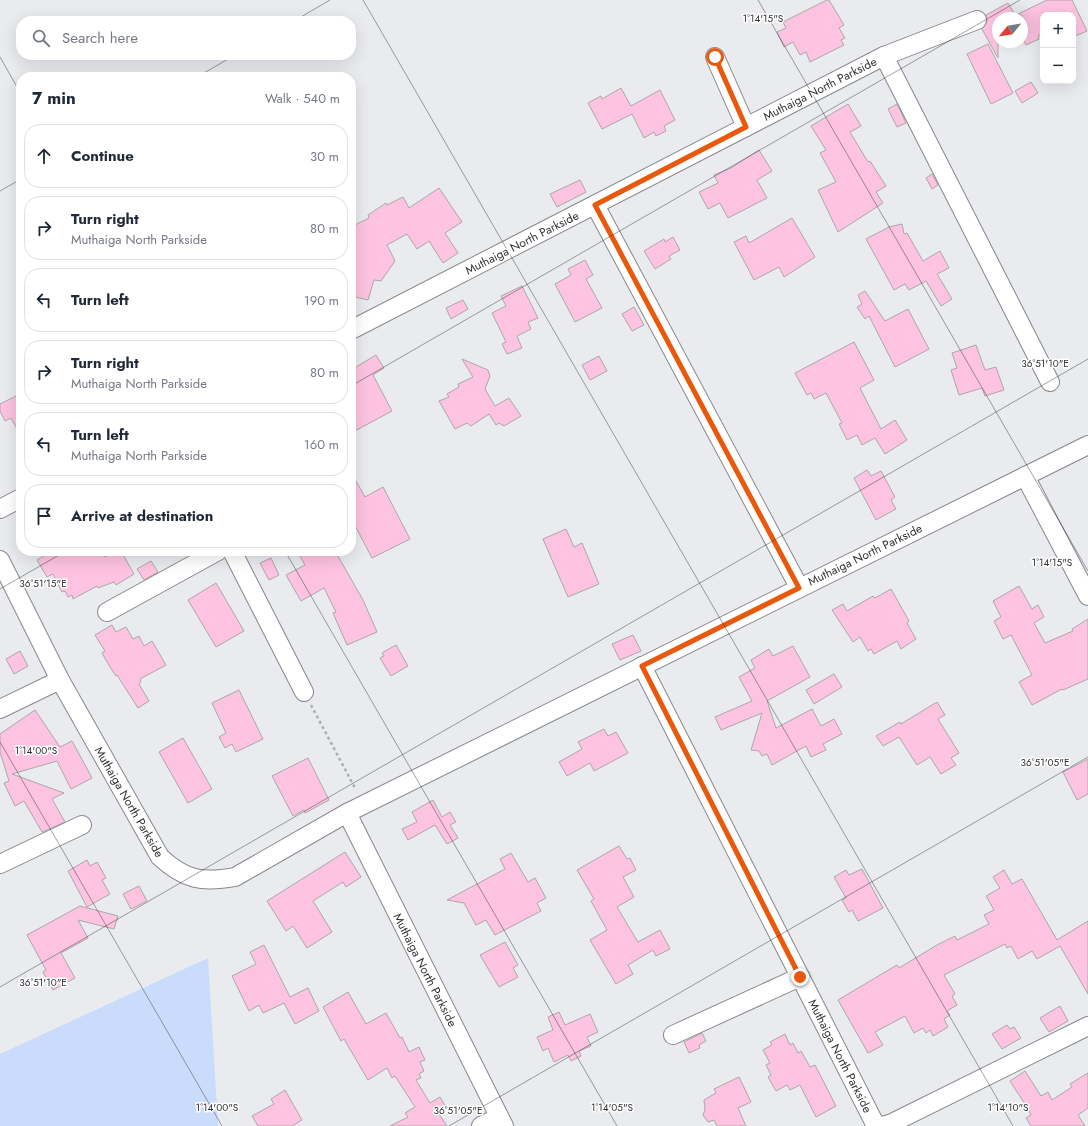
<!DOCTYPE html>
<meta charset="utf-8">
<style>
body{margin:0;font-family:Jost,sans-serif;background:#f2f2f3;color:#1f2937}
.controls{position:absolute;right:12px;top:12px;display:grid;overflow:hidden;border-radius:8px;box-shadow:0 4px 16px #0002}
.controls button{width:36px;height:36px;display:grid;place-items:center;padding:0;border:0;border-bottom:1px solid #e0e1e3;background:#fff;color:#1f2937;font:20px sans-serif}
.compass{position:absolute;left:992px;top:12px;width:36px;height:36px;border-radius:50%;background:#fff;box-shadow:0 4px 16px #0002;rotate:240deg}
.stop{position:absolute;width:12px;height:12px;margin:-9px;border:3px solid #ea580c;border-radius:50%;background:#fff}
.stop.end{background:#ea580c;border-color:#fff;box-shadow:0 1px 4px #0008}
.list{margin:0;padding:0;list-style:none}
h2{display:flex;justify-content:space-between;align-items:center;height:52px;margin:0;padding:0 16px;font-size:17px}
h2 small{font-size:13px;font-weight:400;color:#747a83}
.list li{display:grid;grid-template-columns:26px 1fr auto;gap:12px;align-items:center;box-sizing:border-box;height:64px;margin:0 8px 8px;padding:0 8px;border:1px solid #e0e1e3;border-radius:16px}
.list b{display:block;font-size:15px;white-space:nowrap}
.list p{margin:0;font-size:13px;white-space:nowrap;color:#747a83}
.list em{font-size:13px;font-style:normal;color:#747a83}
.icon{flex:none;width:22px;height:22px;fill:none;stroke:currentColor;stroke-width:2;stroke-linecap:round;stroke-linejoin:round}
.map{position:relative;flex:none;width:1088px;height:1126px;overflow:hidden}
.search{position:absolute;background:#fff;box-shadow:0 4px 16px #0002;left:16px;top:16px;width:340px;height:44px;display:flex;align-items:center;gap:10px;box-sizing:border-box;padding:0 14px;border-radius:16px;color:#747a83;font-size:15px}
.panel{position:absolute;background:#fff;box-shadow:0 4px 16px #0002;left:16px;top:72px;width:340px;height:484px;border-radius:16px}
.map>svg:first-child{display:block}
</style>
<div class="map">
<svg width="1088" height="1126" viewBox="0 0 1088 1126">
<rect width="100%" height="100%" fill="#e9ebef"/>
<path fill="#cadcfb" d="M208,958L218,1126H0V1054Z"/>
<g fill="#fdc3e0" stroke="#aba7a9">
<path d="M827,0H829L844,25L839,28L845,38L841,40L844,45L810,62L806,52L800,55L793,42L784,47L777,32L786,28L783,22Z"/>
<path d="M1047,0H1072L1087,31L1073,37V15H1043V33L1038,36L1039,39L1026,45L1022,37V15H1016Z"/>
<path d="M1008,3L1017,18H998V58L982,29L987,22L986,15Z"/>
<path d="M988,44L1013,93L991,104L967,54Z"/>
<path d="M1031,82L1038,93L1022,103L1015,91Z"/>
<path d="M621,88L631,106L660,90L675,120L664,126L666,131L656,136L654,132L644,138L632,114L602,129L588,103L601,96L602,99Z"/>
<path d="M848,104L861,126L850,132L868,162L870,161L886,186L876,192L883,203L838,232L818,190L836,182L820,153L826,150L811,126Z"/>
<path d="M897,104L906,123L897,127L888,109Z"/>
<path d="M759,150L772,171L757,180L767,198L728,218L720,203L708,209L699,192L718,183L714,175L731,168Z"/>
<path d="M932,174L938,185L932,189L926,178Z"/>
<path d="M580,180L586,192L557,207L550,194Z"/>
<path d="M439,188L462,222L445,233L458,253L443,263L429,241L417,249L407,234L387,245L395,261L381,281L374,280L368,300L351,296V227L369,218L368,215L386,203L387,205L403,197L409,208Z"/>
<path d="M792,218L815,257L784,277L779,267L754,280L734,242L746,236L749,243Z"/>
<path d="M902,224L904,234L907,233L923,261L940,251L949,268L937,274L952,299L941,306L926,281L909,290L905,284L894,290L866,239L889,227Z"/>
<path d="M673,237L680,250L669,256L671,259L655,269L644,251L664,239L665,242Z"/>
<path d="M585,260L593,275L586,279L602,308L575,322L555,284L571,275L568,269Z"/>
<path d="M522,286L538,318L528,322L531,329L517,336L522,348L507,354L502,344L506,342L492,313L506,306L501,296Z"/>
<path d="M865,291L885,321L908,309L929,349L895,367L869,316L865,319L857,307L862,304L858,295Z"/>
<path d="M463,300L468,309L451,319L446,308Z"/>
<path d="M634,307L644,325L632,331L622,314Z"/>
<path d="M854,342L874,380L860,388L881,429L895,420L907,440L885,454L875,438L862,445L857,435L847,440L839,424L842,423L826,393L814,399L811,393L807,395L795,373Z"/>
<path d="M976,345L985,370L996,367L1004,390L985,396L982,388L959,395L951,370L957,368L952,353Z"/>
<path d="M376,355L384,368L373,375L392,411L351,433V370Z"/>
<path d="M599,356L607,371L590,380L582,365Z"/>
<path d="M462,359L488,370L490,376L485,389L495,406L509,398L521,416L504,426L499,423L496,425L489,414L471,426L467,423L455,429L439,401L449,397L447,394L459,387L458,384L473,377Z"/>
<path d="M16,396L21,405V436L11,418L5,421L0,411V404Z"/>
<path d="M867,470L871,476L881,471L895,497L891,500L896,509L876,520L854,478Z"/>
<path d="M351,472L365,497L383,487L410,539L372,558L351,518Z"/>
<path d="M566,529L574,547L582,543L599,584L568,597L543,539Z"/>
<path d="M57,551H101L105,557L116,551H121L134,574L116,585L114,582L98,588L97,586L73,599L72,595L68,597L65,591L62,592L53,574L47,577L37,560L51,552L52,554Z"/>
<path d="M297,551H335L363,600L377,632L347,645L333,613L336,612L324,588L301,601L286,575L305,565Z"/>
<path d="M271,558L279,575L269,580L260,563Z"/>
<path d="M151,561L158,572L144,580L137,569Z"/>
<path d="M216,583L244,631L216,647L188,600Z"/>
<path d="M1019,586L1032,609L1038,605L1044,617L1034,623L1045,643L1073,631L1072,629L1088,619V679L1063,690L1062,689L1032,705L1019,682L1032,675L1011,635L1003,639L994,621L1001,617L993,601Z"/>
<path d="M891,589L909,621L907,623L916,639L901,649L897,641L874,654L871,649L868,651L860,637L853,642L832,610L843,604L847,611L873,596L875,598Z"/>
<path d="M112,625L116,632L126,627L133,639L139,636L144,646L152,641L166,665L140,679L141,682L139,684L149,701L138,708L117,675L116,676L110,667L102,653L105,651L95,635Z"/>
<path d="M633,635L641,651L620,660L612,644Z"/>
<path d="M396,645L408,666L391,676L380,658L384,656L382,653Z"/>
<path d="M793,646L810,677L767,701L776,728L812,709L821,726L834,719L842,734L823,744L826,750L811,757L806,746L772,765L767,754L762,756L759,751L751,750L762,713L721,730L715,717L752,701L739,677L755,668L751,660L769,649L773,656Z"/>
<path d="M20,651L28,666L14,674L6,659Z"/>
<path d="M834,674L842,687L814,704L806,690Z"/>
<path d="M239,690L263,739L236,752L232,744L225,748L219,737L226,733L212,703Z"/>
<path d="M937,702L945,715L938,719L959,753L951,758L956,765L941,774L930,757L917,765L899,737L883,746L876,736L900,722L901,724Z"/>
<path d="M35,710L60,747L72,741L92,778L71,789L57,761L12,774L64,793L52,799L65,822L42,832L24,801L15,806L4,783L9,781L0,752V734Z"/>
<path d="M604,729L608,736L616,732L628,753L594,771L590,763L567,776L559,762L582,749L578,742Z"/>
<path d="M183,738L212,789L188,803L159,752Z"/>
<path d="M308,758L329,800L305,813L304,810L293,816L272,776Z"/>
<path d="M1088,759V794L1077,800L1063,772Z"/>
<path d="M433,800L442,817L450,812L456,822L450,825L458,838L447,844L435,825L408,840L402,829L417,822L412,812Z"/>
<path d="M619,846L627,859L630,858L636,870L623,877L634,897L617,907L638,942L660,930L670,949L656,956L653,950L628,965L633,974L616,984L590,940L607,930L591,901L594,899L577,870Z"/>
<path d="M345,852L361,877L346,887L343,882L313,901L332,932L307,948L293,926L286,931L267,901Z"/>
<path d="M511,853L528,882L535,878L546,898L537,903L541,911L495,935L486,920L476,925L464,903L447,900L505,869L500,859Z"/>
<path d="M87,860L90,866L97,862L106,878L102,880L110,894L87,907L68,871Z"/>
<path d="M862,869L883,908L858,921L852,910L849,912L842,900L846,898L834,877L846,870L849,875Z"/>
<path d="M1004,870L1012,884L1022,879L1057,940L1088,921V994L1060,946L1037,959L1032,951L1018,959L1011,946L1007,948L1005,944L944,975L955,994L952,996L957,1005L947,1011L950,1015L944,1019L948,1027L933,1036L930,1030L926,1033L923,1028L914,1033L905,1016L875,1032L883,1045L868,1053L838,1000L897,965L899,968L937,945L955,936L957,940L989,924L984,915L994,910L986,896L1000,888L993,877Z"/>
<path d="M139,886L147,901L131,909L123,894Z"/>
<path d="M80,906L118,916L114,929L78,920L88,938L61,953L75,978L53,990L43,972L46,970L27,935Z"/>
<path d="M505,942L518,965L513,968L518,977L499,987L480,955Z"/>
<path d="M264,945L290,997L308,988L319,1011L295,1024L284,1003L263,1013L259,1005L249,1011L232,976L256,964L250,952Z"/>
<path d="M348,992L366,1024L386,1013L400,1038L402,1037L409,1052L419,1047L425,1060L420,1062L424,1071L419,1074L421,1078L416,1080L430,1103L440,1097L447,1109L439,1114L447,1126H390L408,1117L405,1113L415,1107L395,1076L392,1078L387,1068L368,1080L344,1039L341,1041L323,1007Z"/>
<path d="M1060,1006L1068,1021L1049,1032L1040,1018Z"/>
<path d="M559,1012L565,1025L590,1014L598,1032L587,1037L591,1046L579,1051L581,1056L571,1061L568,1055L554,1062L548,1048L543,1051L537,1037L553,1030L548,1017Z"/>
<path d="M1007,1025L1010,1029L1014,1027L1021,1038L1002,1049L992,1034Z"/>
<path d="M702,1033L706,1041L699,1045L700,1048L689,1053L684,1042Z"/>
<path d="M785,1034L790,1045L793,1043L798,1053L801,1051L810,1067L815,1065L836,1106L816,1117L800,1085L790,1090L787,1085L776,1091L768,1077L771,1075L766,1065L770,1063L763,1050L772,1045L770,1042Z"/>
<path d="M1025,1071L1041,1096L1048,1092L1052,1100L1072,1087L1070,1084L1088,1073V1108L1078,1115L1085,1126H1031L1026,1118L1031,1115L1028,1109L1010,1081Z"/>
<path d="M739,1077L751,1102L738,1108L746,1126H717L714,1120L708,1122L703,1115L705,1110L704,1100L716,1093L714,1089Z"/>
<path d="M285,1090L302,1120L292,1126H258L252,1116L274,1104L271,1099Z"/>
</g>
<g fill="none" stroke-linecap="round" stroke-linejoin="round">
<g stroke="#86888c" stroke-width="20">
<g id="minor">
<path d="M884,56L1050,382"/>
<path d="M715,57L746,127"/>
<path d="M595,205L799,587"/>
<path d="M351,330L884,56L977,20"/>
<path d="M1025,476L1088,596"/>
<path d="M0,509L21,498"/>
<path d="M232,551L304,692"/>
<path d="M0,560L60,680L160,857C185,880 202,883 235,877L347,813L1088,445"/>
<path d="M107,612L218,551"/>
<path d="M642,666L875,1124L883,1126L892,1123L1088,1026"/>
<path d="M0,709L60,680"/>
<path d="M347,813L504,1126"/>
<path d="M0,864L82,825"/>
<path d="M673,1035L800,977"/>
<path d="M481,1126L499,1117"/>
</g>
</g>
<path stroke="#adaeb1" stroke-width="2.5" stroke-dasharray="3 3" stroke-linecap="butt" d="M311,705L356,790"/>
<use href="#minor" stroke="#fff" stroke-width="18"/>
</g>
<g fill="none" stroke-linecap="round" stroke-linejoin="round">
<path stroke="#ea580c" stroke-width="5" d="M715,57L746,127L595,205L799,588L642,666L800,977"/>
</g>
<path fill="none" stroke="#303132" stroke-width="1" stroke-opacity="0.45" d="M363,0L1013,1126M758,0L1088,571M294,21L330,0M0,57L21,94M197,77L235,55M0,191L21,179M351,386L1020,0M285,551L617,1126M0,589L66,551M0,742L222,1126M0,987L1088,359M449,1126L1088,757"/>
<g text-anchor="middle" stroke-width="3" stroke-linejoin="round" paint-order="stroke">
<g font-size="12" fill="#303132" stroke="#fff">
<text transform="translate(820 89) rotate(-27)" y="4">Muthaiga North Parkside</text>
<text transform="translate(522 243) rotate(-27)" y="4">Muthaiga North Parkside</text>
<text transform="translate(865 555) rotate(-26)" y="4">Muthaiga North Parkside</text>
<text transform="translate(129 802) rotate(60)" y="4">Muthaiga North Parkside</text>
<text transform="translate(425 970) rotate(63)" y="4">Muthaiga North Parkside</text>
<text transform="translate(840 1056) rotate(63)" y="4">Muthaiga North Parkside</text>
</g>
</g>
<g font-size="10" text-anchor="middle" fill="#303132" stroke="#fff" stroke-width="3" stroke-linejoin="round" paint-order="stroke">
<text x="763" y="22">1°14'15"S</text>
<text x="1045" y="367">36°51'10"E</text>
<text x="1052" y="566">1°14'15"S</text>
<text x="43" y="587">36°51'15"E</text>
<text x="36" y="754">1°14'00"S</text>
<text x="1045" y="766">36°51'05"E</text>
<text x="43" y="986">36°51'10"E</text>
<text x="217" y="1111">1°14'00"S</text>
<text x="612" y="1111">1°14'05"S</text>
<text x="1008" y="1111">1°14'10"S</text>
<text x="458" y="1114">36°51'05"E</text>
</g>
</svg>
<div class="controls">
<button>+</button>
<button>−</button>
</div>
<svg class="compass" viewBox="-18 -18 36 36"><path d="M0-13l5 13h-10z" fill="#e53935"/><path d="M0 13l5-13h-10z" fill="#747a83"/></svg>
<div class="stop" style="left:715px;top:57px"></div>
<div class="stop end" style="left:800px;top:977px"></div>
<div class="search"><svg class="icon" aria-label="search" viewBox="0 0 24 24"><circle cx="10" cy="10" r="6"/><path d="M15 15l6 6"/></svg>Search here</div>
<section class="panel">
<h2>7 min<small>Walk · 540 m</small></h2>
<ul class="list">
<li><svg class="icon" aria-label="ahead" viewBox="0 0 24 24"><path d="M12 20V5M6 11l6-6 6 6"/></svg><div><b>Continue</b></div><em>30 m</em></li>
<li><svg class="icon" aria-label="right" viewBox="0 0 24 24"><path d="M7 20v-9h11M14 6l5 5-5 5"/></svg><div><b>Turn right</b><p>Muthaiga North Parkside</p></div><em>80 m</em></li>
<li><svg class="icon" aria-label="left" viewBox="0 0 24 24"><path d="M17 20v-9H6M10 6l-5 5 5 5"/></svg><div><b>Turn left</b></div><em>190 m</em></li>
<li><svg class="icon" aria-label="right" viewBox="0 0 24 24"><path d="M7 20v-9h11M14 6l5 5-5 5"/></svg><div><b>Turn right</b><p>Muthaiga North Parkside</p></div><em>80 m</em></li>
<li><svg class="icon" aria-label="left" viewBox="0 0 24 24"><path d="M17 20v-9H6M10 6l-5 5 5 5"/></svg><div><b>Turn left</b><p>Muthaiga North Parkside</p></div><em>160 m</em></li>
<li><svg class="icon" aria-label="arrive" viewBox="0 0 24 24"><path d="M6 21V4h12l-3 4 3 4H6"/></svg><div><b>Arrive at destination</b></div></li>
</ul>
</section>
</div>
